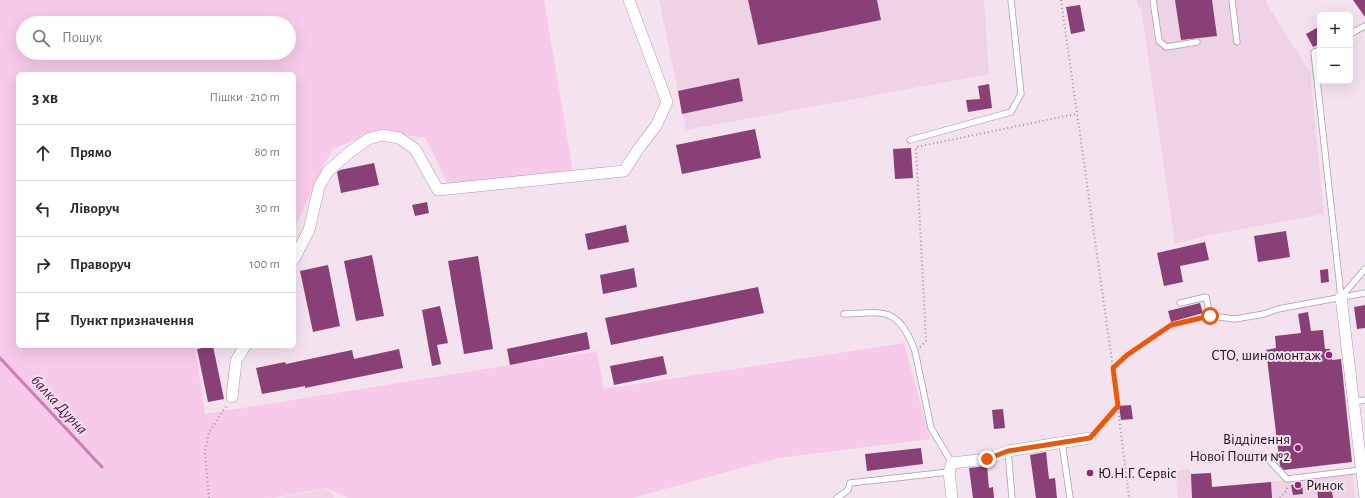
<!DOCTYPE html>
<html lang="uk">
<meta charset="utf-8">
<style>
body{margin:0;font-family:"Alegreya Sans",sans-serif;background:#f2f2f3;color:#2b2b33}
.controls{position:absolute;right:12px;top:12px;display:grid;overflow:hidden;border-radius:6px;box-shadow:0 4px 16px #0002}
.controls button{width:36px;height:36px;display:grid;place-items:center;padding:0;border:0;border-bottom:1px solid #e1e1e2;background:#fff;color:#2b2b33;font:20px sans-serif}
.stop{position:absolute;width:12px;height:12px;margin:-9px;border:3px solid #ea580c;border-radius:50%;background:#fff}
.stop.end{background:#ea580c;border-color:#fff;box-shadow:0 1px 4px #0008}
.list{margin:0;padding:0;list-style:none}
h2{display:flex;justify-content:space-between;align-items:center;height:52px;margin:0;padding:0 16px;font-size:17px}
h2 small{font-size:13px;font-weight:400;color:#7c7c81}
.list li{display:grid;grid-template-columns:26px 1fr auto;gap:12px;align-items:center;box-sizing:border-box;height:56px;padding:0 16px;border-top:1px solid #e1e1e2}
.list b{display:block;font-size:15px;white-space:nowrap}
.list em{font-size:13px;font-style:normal;color:#7c7c81}
.icon{flex:none;width:22px;height:22px;fill:none;stroke:currentColor;stroke-width:2;stroke-linecap:round;stroke-linejoin:round}
.map{position:relative;flex:none;width:1365px;height:498px;overflow:hidden}
.search{position:absolute;background:#fff;box-shadow:0 4px 16px #0002;left:16px;top:16px;width:280px;height:44px;display:flex;align-items:center;gap:10px;box-sizing:border-box;padding:0 14px;border-radius:22px;color:#7c7c81;font-size:15px}
.panel{position:absolute;background:#fff;box-shadow:0 4px 16px #0002;left:16px;top:72px;width:280px;height:276px;border-radius:6px}
.map>svg:first-child{display:block}
</style>
<div class="map">
<svg width="1365" height="498" viewBox="0 0 1365 498">
<rect width="100%" height="100%" fill="#f5e2ef"/>
<g fill="#edd3e5">
<path d="M659,0H984L989,74L686,130Z"/>
<path d="M1137,0H1266V3L1310,72L1324,214L1205,236L1175,244L1141,7H1138Z"/>
<path d="M1190,469L1191,474L1211,473L1212,487L1353,474L1355,498H1178L1175,471Z"/>
<path d="M325,489L331,492L334,498H280Z"/>
</g>
<path fill="#f7cae9" fill-rule="evenodd" d="M0,0H544L573,172L447,184L426,138L375,132L332,149L294,229V74H18V346H195L205,414L597,351L604,389L904,343L930,439L778,458L632,498H348L328,488L271,498H0ZM23,23H289V53H23Z"/>
<g fill="none" stroke-linecap="round" stroke-linejoin="round">
<path stroke="#cc7db6" stroke-width="3" d="M0,358L102,467"/>
</g>
<g fill="#884076">
<path d="M748,0H877L881,20L758,45Z"/>
<path d="M1175,0H1212L1217,36L1181,40Z"/>
<path d="M1353,0H1365V17Z"/>
<path d="M1080,5L1085,31L1071,34L1066,7Z"/>
<path d="M1320,26V44L1313,47L1306,34Z"/>
<path d="M739,78L743,101L682,114L678,91Z"/>
<path d="M989,84L992,108L968,112L966,100L980,99L978,86Z"/>
<path d="M755,129L761,158L682,174L676,145Z"/>
<path d="M911,148L913,178L895,179L893,149Z"/>
<path d="M374,163L379,185L341,193L337,172L340,170Z"/>
<path d="M427,202L429,213L415,216L412,205Z"/>
<path d="M626,225L629,242L588,250L585,234Z"/>
<path d="M1286,231L1290,257L1258,262L1254,236Z"/>
<path d="M1205,242L1209,260L1180,266L1183,282L1164,286L1157,253Z"/>
<path d="M372,255L384,316L356,321L344,261Z"/>
<path d="M478,256L493,349L464,354L448,261Z"/>
<path d="M328,265L340,326L313,332L300,271Z"/>
<path d="M634,268L637,287L603,294L600,275Z"/>
<path d="M1328,269L1329,282L1321,283L1320,270Z"/>
<path d="M758,287L764,313L611,345L605,318Z"/>
<path d="M1200,303L1203,313L1171,322L1168,311Z"/>
<path d="M1365,305V328L1357,329L1354,307Z"/>
<path d="M440,306L448,343L437,345L441,364L432,366L422,310Z"/>
<path d="M1308,312L1311,331L1323,330L1325,349H1330L1332,360L1341,359L1352,462L1284,470L1280,466L1266,350L1276,348L1275,336L1301,333L1298,314Z"/>
<path d="M587,332L590,349L510,365L507,349Z"/>
<path d="M213,346L224,399L208,402L197,349Z"/>
<path d="M399,349L403,368L305,388V386L262,394L256,368L285,362L286,364L352,350L354,359Z"/>
<path d="M663,356L667,374L614,385L610,366Z"/>
<path d="M1131,405L1133,419L1121,420L1119,406Z"/>
<path d="M1003,409L1005,428L994,429L992,410Z"/>
<path d="M921,448L923,464L867,471L865,454Z"/>
<path d="M1046,452L1049,479L1055,478L1057,498H1036L1030,455Z"/>
<path d="M987,466L989,488L993,487L994,498H973L969,468Z"/>
<path d="M1211,473L1212,487L1271,482L1272,498H1192L1191,474Z"/>
<path d="M1302,484L1303,494L1293,495L1291,485Z"/>
<path d="M1331,486L1333,498H1318L1317,487Z"/>
</g>
<g fill="none" stroke-linecap="round" stroke-linejoin="round">
<g stroke="#ad9ba7" stroke-width="7">
<g id="service">
<path d="M1153,0L1159,41L1166,47L1197,42"/>
<path d="M1232,0L1237,42"/>
<path d="M1350,34L1365,26"/>
<path d="M1320,50L1314,52L1341,297"/>
<path d="M910,140L1011,112L1021,94L1011,0"/>
<path d="M1341,297L1365,269"/>
<path d="M1180,303L1206,297L1210,316L1235,319L1264,314L1278,309L1365,293"/>
<path d="M844,314C886,312 898,307 915,351L931,428L952,463"/>
<path d="M1353,402L1365,400"/>
<path d="M1062,443L1070,498"/>
<path d="M1008,451L1012,498"/>
<path d="M1266,457L1287,479L1361,470"/>
<path d="M837,498L848,490L850,483L949,472"/>
</g>
</g>
<g stroke="#ad9ba7" stroke-width="12">
<g id="minor">
<path d="M294,259L309,230L319,187L328,171L350,152L368,139L382,135L399,138L415,149L438,190L624,171L639,148L656,126L667,102L629,0"/>
<path d="M1341,297L1365,498"/>
<path d="M232,397L236,361L245,346"/>
<path d="M952,498L949,472L952,463L987,459L1008,451L1090,438"/>
</g>
</g>
<g stroke="#a3959f" stroke-width="2" stroke-dasharray="1 3" stroke-linecap="butt">
<path d="M1061,0L1113,368L1129,498"/>
<path d="M920,347L926,341L916,147L1076,114"/>
<path d="M1113,368L1127,355L1171,325L1203,318"/>
<path d="M1096,431L1118,406"/>
<path d="M209,498L205,452L209,432L227,405"/>
<path d="M1280,498L1287,490V486"/>
</g>
<use href="#service" stroke="#fff" stroke-width="5.5"/>
<use href="#minor" stroke="#fff" stroke-width="11"/>
</g>
<g fill="none" stroke-linecap="round" stroke-linejoin="round">
<path stroke="#ea580c" stroke-width="5" d="M987,459L1008,451L1090,438L1118,406L1113,368L1127,355L1171,325L1210,316"/>
</g>
<g fill="#97227f" stroke="#f5e2ef" stroke-width="1.5">
<circle cx="1329" cy="355" r="4"/>
<circle cx="1298" cy="448" r="4"/>
<circle cx="1090" cy="473" r="4"/>
<circle cx="1298" cy="485" r="4"/>
</g>
<g text-anchor="middle" stroke-width="4" stroke-linejoin="round" paint-order="stroke">
<g font-size="15" fill="#1b1419" stroke="#f5e2ef" text-anchor="end">
<text x="1321" y="360">СТО, шиномонтаж</text>
<text x="1290" y="444">Відділення<tspan x="1290" dy="17">Нової Пошти №2</tspan></text>
<text x="1098" y="478" text-anchor="start">Ю.Н.Г. Сервіс</text>
<text x="1306" y="490" text-anchor="start">Ринок</text>
</g>
<g font-size="16" font-style="italic" fill="#500742" stroke="#f5e2ef">
<text transform="translate(60 404) rotate(47)" y="6">балка Дурна</text>
</g>
</g>
</svg>
<div class="controls">
<button>+</button>
<button>−</button>
</div>
<div class="stop" style="left:1210px;top:316px"></div>
<div class="stop end" style="left:987px;top:459px"></div>
<div class="search"><svg class="icon" aria-label="search" viewBox="0 0 24 24"><circle cx="10" cy="10" r="6"/><path d="M15 15l6 6"/></svg>Пошук</div>
<section class="panel">
<h2>3 хв<small>Пішки · 210 m</small></h2>
<ul class="list">
<li><svg class="icon" aria-label="ahead" viewBox="0 0 24 24"><path d="M12 20V5M6 11l6-6 6 6"/></svg><div><b>Прямо</b></div><em>80 m</em></li>
<li><svg class="icon" aria-label="left" viewBox="0 0 24 24"><path d="M17 20v-9H6M10 6l-5 5 5 5"/></svg><div><b>Ліворуч</b></div><em>30 m</em></li>
<li><svg class="icon" aria-label="right" viewBox="0 0 24 24"><path d="M7 20v-9h11M14 6l5 5-5 5"/></svg><div><b>Праворуч</b></div><em>100 m</em></li>
<li><svg class="icon" aria-label="arrive" viewBox="0 0 24 24"><path d="M6 21V4h12l-3 4 3 4H6"/></svg><div><b>Пункт призначення</b></div></li>
</ul>
</section>
</div>
